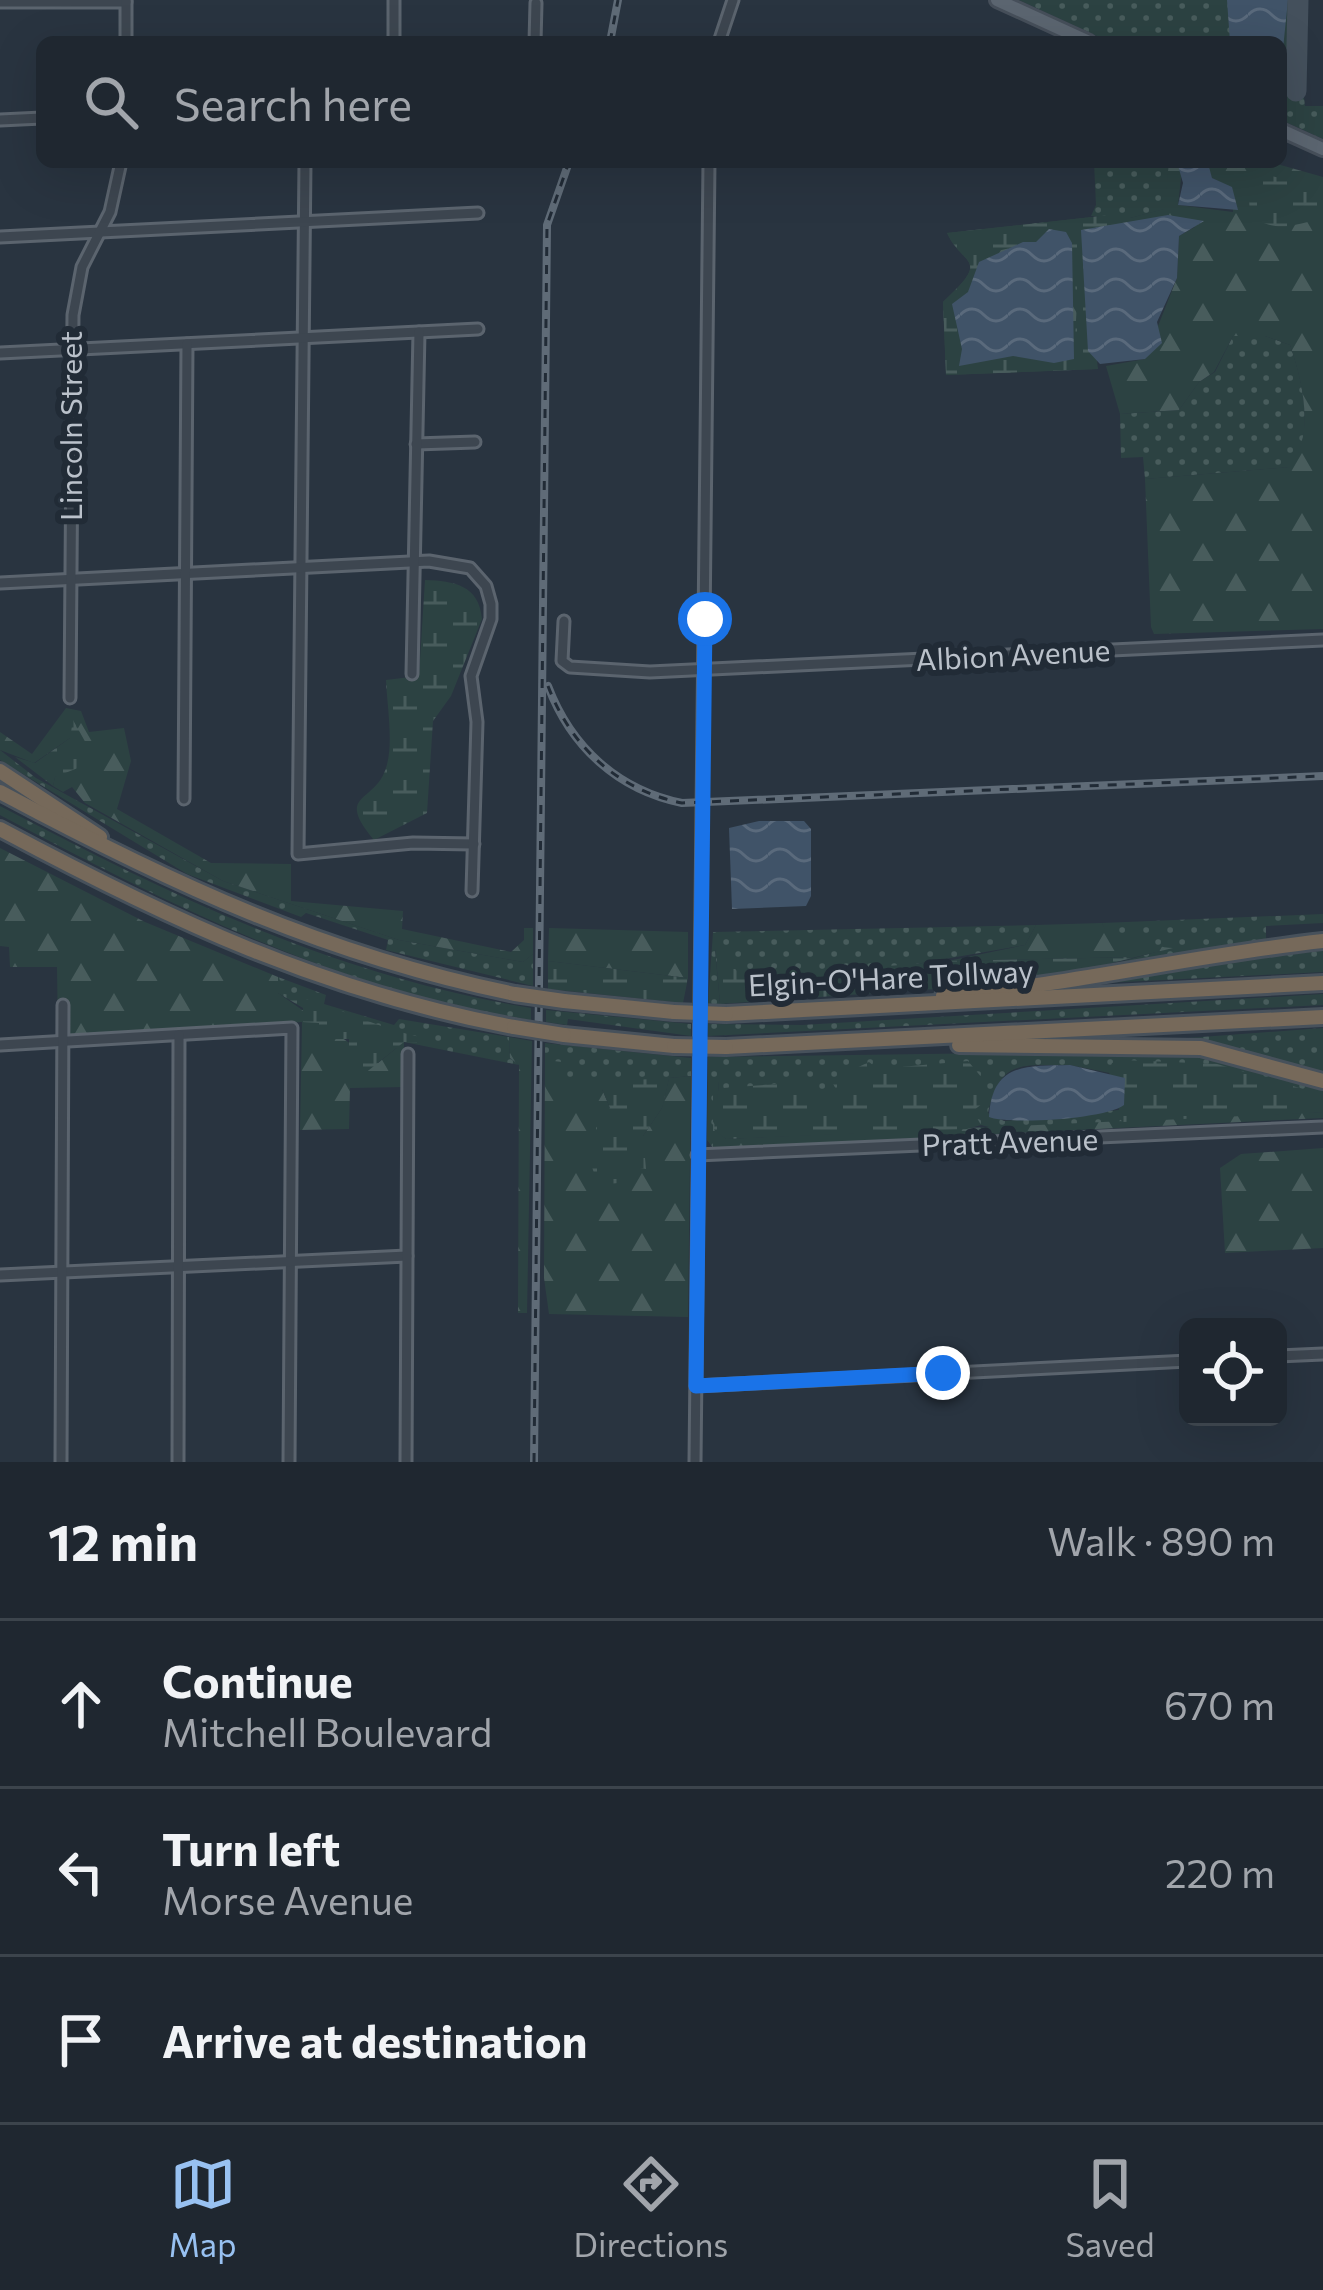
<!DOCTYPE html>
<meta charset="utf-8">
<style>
body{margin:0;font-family:Commissioner,sans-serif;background:#272f38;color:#f1f3f6}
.controls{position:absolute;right:36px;bottom:36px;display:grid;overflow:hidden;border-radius:18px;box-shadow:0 12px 48px #0002}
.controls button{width:108px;height:108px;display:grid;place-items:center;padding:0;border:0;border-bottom:3px solid #3c444c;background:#1f2730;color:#f1f3f6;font:60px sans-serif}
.stop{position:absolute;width:36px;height:36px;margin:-27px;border:9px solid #1a73e8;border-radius:50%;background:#fff}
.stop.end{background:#1a73e8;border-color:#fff;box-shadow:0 3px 12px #0008}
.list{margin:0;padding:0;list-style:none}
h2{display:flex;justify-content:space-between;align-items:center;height:156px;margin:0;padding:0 48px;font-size:51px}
h2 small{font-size:39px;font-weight:400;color:#a1a5ab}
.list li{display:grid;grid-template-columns:78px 1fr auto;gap:36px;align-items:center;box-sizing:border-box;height:168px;padding:0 48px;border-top:3px solid #3c444c}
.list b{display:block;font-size:45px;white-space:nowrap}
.list p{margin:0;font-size:39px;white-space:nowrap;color:#a1a5ab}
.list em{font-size:39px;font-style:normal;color:#a1a5ab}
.icon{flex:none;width:66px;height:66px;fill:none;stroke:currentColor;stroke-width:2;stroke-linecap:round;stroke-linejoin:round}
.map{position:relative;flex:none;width:1323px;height:1462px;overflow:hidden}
.search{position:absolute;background:#1f2730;box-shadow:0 12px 48px #0002;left:36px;right:36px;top:36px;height:132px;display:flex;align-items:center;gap:30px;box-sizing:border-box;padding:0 42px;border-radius:18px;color:#a1a5ab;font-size:45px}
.sheet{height:660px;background:#1f2730}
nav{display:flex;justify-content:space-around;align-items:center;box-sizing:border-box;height:168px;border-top:3px solid #3c444c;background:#1f2730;font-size:33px;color:#a1a5ab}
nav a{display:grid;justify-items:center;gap:6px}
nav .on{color:#98c1f1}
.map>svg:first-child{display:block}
</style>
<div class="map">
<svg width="1323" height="1462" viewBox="0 0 1323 1462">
<defs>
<pattern id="grass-dots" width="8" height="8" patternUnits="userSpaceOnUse" patternTransform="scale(3)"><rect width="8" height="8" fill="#2c4242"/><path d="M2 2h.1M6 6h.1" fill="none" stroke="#485c5c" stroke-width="1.8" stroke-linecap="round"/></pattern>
<pattern id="forest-firs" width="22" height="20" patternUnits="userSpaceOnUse" patternTransform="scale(3)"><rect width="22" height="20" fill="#2c4242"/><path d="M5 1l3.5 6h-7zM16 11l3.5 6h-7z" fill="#485c5c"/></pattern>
<pattern id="wetland-marsh" width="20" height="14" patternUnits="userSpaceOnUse" patternTransform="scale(3)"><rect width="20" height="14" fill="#2c4242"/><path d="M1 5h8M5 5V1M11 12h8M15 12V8" fill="none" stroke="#485c5c"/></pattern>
<pattern id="water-waves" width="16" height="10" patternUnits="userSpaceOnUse" patternTransform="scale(3)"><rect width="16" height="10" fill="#405368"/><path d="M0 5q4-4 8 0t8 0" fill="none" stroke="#5a6a7c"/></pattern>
</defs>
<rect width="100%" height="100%" fill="#293440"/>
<g fill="url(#grass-dots)" fill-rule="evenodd">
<path d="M1019,0H1294L1288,27L1290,96L1304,97L1305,106H1323V139L1281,120V42H1110Z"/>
<path d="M1094,162H1169L1165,209L1130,218L1091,216L1096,205Z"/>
<path d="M1233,336H1265L1290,345C1303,382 1315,434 1291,467L1145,479L1143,457L1121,458L1120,414L1179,410L1199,382L1215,372Z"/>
<path d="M0,750L36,778L223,881L399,940L523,962L533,954V986L386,950L388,940L306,913L301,917L187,874L0,760Z"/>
<path d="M0,806C176,898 333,975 531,1008V1020C340,991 169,905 0,815Z"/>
<path d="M1323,914V923L1266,926V941L1083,972L1167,949L1106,933L1102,923Z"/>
<path d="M1036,925L1025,945L893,968L755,977L737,972L715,949L720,1004H708L713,932Z"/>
<path d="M1323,947V972L1103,983L1187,964Z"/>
<path d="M278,977L326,995L324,1004L394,1025L399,1019L509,1037L510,1058L519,1065L404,1042L399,1049L278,993Z"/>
<path d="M1323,994V1005L708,1036V1024L802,1025Z"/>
<path d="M546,1010L691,1024V1036L568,1019L567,1025L546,1022Z"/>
<path d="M1323,1028V1074L1224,1047L1161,1040Z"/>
<path d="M545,1043L691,1058V1076L669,1078L662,1108L568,1079L545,1060Z"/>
<path d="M1157,1051L1212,1056L1323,1087V1112L1001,1130L981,1125L714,1130L719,1082L713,1081V1148L707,1140L708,1057ZM1070,1065L1120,1075L1119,1110L1004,1121L988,1113C1001,1058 1021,1066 1070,1065Z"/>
</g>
<g fill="url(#forest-firs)">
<path d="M1169,162L1182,170L1178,205L1233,212L1232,188L1212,178L1208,167L1214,162H1270L1323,177V629L1154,634L1151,627L1145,479L1290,467C1315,434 1303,383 1290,345L1265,336H1233L1214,372L1199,382L1179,410L1120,414L1106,366L1145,359L1177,278L1179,236L1195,227L1168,215L1154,219L1092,358L1098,369L946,375L943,302C992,257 963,267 947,233L1119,214L1130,218L1164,209Z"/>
<path d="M66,708L81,711L89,732L124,728L131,761L117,809L211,863L291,864V901L403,911L402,929L511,952L524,940V928H533V954L523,962L399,940L223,881L85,803L72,787L63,792L53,786L55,777L70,768V738L34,763L0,750V732L32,754Z"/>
<path d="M0,848L145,922L278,977V993L378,1063L404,1042V1087L350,1088L349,1129L300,1130L302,1022L58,1035L57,967H10L9,947L0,946Z"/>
<path d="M1102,923L1107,933C1133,932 1148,947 1173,948L1136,957L948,961L1025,945L1036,925Z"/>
<path d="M549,928L688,932V978L548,961Z"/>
<path d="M509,1037L532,1041L527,1313H518L519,1065L510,1058Z"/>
<path d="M545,1060L562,1062L568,1079L599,1082L610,1108L643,1136L662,1108L669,1078L691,1076L688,1317L549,1314L544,1278Z"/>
<path d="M713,1081H719L715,1130L726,1139L1323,1112V1118L713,1148Z"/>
<path d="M1323,1148V1248L1225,1253L1220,1168L1241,1154Z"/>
</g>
<g fill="url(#wetland-marsh)" fill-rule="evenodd">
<path d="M1271,176L1323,187V219C1293,224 1275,235 1250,214L1248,184L1254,177Z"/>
<path d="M1119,214L1134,221L1081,230L1098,369L946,375L943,302C992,257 963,267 947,233ZM1037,242L1071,252L1077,301L1074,359C1037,364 1004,351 968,365L952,304L968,292L993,252Z"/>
<path d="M425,580C454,581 479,585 482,619L451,696L433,721L427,813L374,840C334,792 375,804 386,768C394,743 387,706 386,680L419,676Z"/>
<path d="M73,720L87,745L88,764L55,777L53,786L15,757L35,763L70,738Z"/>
<path d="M715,947L737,971L752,969L756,977L948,961L1136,957L1037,982L720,1004Z"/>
<path d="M548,961L688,978L683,1003L548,989Z"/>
<path d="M278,993C333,1001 379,1032 433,1039V1043L404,1042L364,1074L349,1075V1039H319V1023L302,1022L303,1008Z"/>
<path d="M1123,1060L1217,1064L1310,1091L1323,1099V1112L1123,1122L1112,1112L1119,1110L1109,1072L1112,1063Z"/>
<path d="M968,1061L987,1084L983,1103L973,1111L981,1125L967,1129L726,1139L714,1130L718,1092L723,1088L802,1082L808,1093L837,1091L831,1080L869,1062L878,1069Z"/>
<path d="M669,1078L662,1108L643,1136L646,1169L628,1166L618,1183L598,1185L592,1167L601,1147L596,1128L610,1108L599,1082Z"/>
</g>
<g fill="url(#water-waves)">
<path d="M1227,0H1288L1281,68V42H1230Z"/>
<path d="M1177,162H1214L1209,167L1212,178L1232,187L1238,210L1178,205L1183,183Z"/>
<path d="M1168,215L1204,221L1179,236L1177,278L1157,322L1162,343L1145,359L1100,364L1088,351L1081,230Z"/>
<path d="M1049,229L1066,232L1072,243L1074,359L1054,363L1013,356L959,366L962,349L952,304L968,292L979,262L1023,242H1036Z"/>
<path d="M759,821H804L811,829V896L806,906L732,909L729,828Z"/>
<path d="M1070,1065L1125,1078L1124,1105C1106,1119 1010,1125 989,1117C992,1063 1025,1066 1070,1065Z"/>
</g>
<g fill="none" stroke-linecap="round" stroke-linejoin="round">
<path stroke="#44505c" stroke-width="21" d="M1296,91L1298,0"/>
<g stroke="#5b646e" stroke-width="15">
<g id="minor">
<path d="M0,2H126"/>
<path d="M126,42V0"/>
<path d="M394,42V0"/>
<path d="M535,42L536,3"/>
<path d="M719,42L733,0"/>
<path d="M0,120L42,118"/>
<path d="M305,162L298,854L413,843L474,844"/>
<path d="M0,237L478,213"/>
<path d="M0,353L478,329"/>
<path d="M416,444L475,442"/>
<path d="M0,583L429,561L470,568L486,586L491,604V619L471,676L477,722L472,891"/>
<path d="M564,621L562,661L570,667L650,672L1323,640"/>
<path d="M412,674L419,332"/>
<path d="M70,698L73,315L82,267L110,212L121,162"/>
<path d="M184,799L187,344"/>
<path d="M0,1045L292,1028L289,1462"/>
<path d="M697,1155L1323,1127"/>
<path d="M0,1275L407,1256"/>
<path d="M1278,1356L1323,1354"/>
<path d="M696,1386L1188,1361"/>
<path d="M61,1462L63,1005"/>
<path d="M178,1462L179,1035"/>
<path d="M406,1462L408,1054"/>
<path d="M695,1462L709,162"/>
</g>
</g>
<g stroke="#464f5a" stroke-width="18">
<g id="major">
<path d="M997,0L1089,42"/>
<path d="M1281,130L1323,149"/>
</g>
</g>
<g stroke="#47515b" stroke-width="20">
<g id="highway">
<path d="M0,771L100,837"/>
<path d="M0,792C170,883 324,955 515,994"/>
<path d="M0,829C170,920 324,992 514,1027"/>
<path d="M943,996C1071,985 1195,955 1323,941"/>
<path d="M564,1001L674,1012"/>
<path d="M726,1014L1323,983"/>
<path d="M564,1035L674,1046"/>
<path d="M959,1045L1201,1048L1323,1081"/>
<path d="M726,1047L1323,1017"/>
</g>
</g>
<use href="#minor" stroke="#3d4650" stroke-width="9"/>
<use href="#major" stroke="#5b6570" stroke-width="12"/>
<use href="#highway" stroke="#76695a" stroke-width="14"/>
<g stroke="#5f6b77" stroke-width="8">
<g id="rail">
<path d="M610,42L618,0"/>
<path d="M548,686C571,747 618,790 682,803L1323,776"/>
<path d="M534,1462L547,225L569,162"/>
</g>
</g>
<use href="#rail" stroke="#212b36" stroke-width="3" stroke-dasharray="9" stroke-linecap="butt"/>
<g stroke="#47515b" stroke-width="20" stroke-linecap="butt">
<g id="highway-bridge">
<path d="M515,994L564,1001"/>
<path d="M674,1012L726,1014"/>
<path d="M514,1027L564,1035"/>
<path d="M674,1046L726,1047"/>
</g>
</g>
<use href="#highway-bridge" stroke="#76695a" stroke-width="14"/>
</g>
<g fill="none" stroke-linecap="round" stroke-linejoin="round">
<path stroke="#1a73e8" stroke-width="15" d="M705,619L696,1386L943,1373"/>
</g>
<g text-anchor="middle" stroke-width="12" stroke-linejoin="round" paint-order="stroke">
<g font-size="30" fill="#bac1ca" stroke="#212b36">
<text transform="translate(72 426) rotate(-90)" y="10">Lincoln Street</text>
<text transform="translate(1013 656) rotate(-3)" y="10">Albion Avenue</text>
<text transform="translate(891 979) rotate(-3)" y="10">Elgin-O'Hare Tollway</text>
<text transform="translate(1010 1143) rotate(-2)" y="10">Pratt Avenue</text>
</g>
</g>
</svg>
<div class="controls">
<button><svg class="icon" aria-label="locate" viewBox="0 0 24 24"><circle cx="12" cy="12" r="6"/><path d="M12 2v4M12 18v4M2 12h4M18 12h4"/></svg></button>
</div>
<div class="stop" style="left:705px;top:619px"></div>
<div class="stop end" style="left:943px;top:1373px"></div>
<div class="search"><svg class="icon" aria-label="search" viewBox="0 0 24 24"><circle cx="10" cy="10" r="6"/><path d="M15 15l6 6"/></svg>Search here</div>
</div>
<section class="sheet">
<h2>12 min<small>Walk · 890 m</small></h2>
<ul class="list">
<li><svg class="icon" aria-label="ahead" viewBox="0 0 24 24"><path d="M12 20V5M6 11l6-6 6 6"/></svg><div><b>Continue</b><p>Mitchell Boulevard</p></div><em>670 m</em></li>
<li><svg class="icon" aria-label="left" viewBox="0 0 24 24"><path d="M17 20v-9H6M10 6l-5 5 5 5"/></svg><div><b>Turn left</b><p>Morse Avenue</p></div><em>220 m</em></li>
<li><svg class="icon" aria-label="arrive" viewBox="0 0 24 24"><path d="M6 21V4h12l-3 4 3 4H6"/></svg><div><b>Arrive at destination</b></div></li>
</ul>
</section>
<nav>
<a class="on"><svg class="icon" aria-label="map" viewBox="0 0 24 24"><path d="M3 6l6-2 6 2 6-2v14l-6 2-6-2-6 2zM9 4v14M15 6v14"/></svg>Map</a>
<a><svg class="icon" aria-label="directions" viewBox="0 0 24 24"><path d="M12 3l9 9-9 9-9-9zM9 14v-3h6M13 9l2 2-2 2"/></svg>Directions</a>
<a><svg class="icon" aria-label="saved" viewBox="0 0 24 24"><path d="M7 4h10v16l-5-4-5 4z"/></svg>Saved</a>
</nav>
